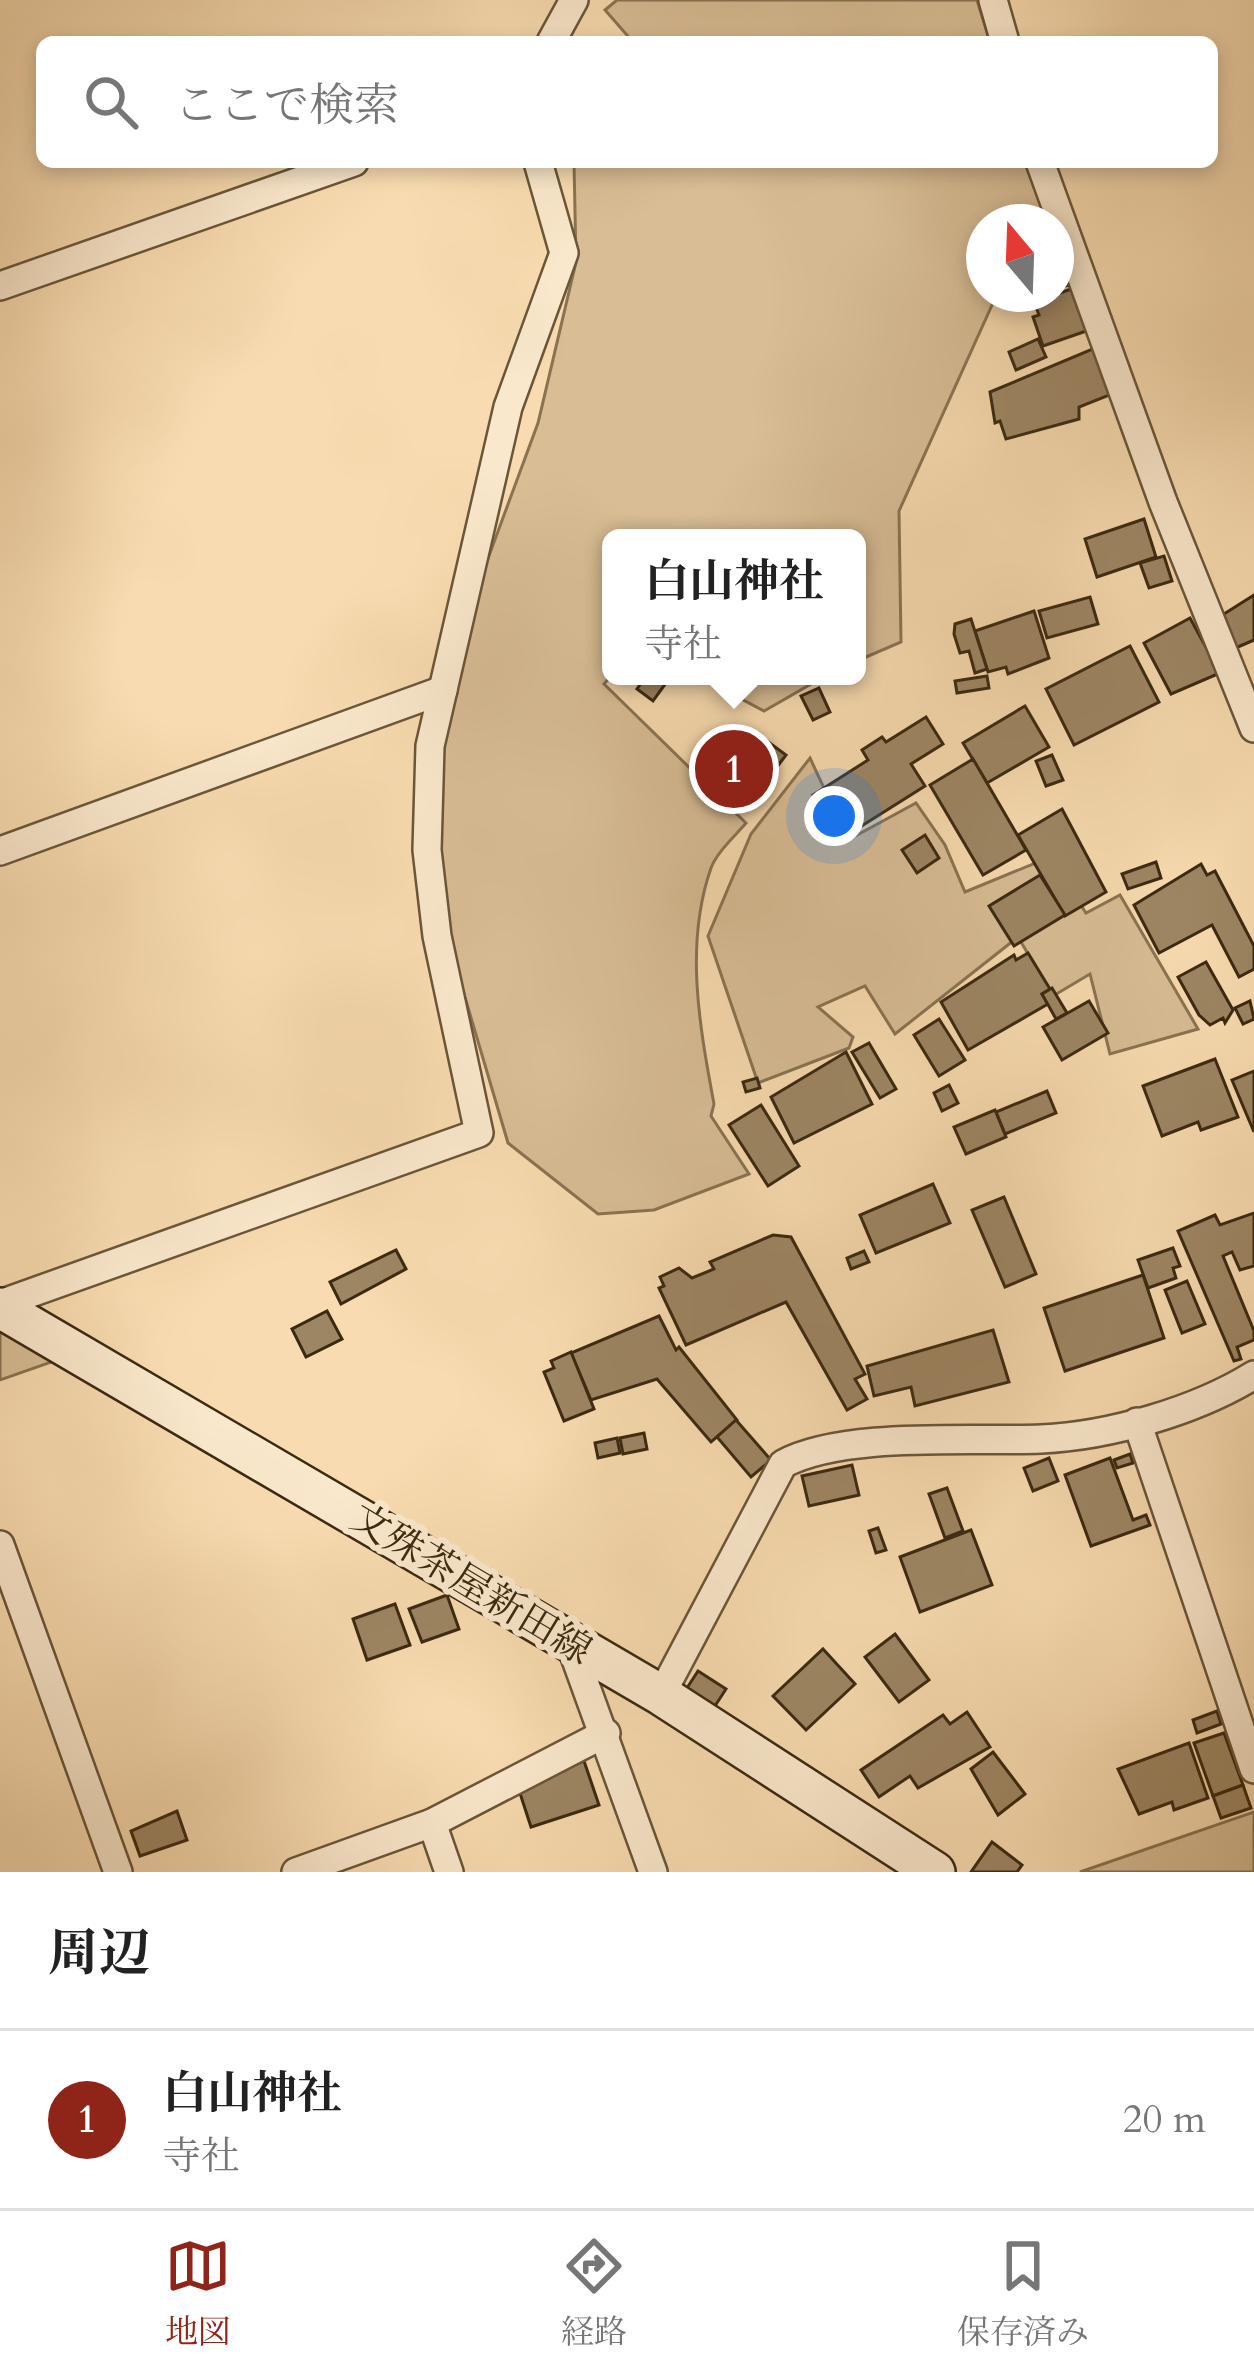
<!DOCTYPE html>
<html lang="ja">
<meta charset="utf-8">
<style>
body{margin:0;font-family:Cardo,"Noto Serif JP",serif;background:#f6f6f6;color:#222}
.compass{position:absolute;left:966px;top:204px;width:108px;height:108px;border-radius:50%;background:#fff;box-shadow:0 6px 18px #0003;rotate:341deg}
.you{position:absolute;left:834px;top:816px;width:42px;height:42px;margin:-30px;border:9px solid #fff;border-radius:50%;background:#1a73e8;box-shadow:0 0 0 18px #1a73e833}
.badge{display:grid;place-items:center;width:78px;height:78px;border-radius:50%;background:#8f2418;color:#fff;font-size:39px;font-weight:700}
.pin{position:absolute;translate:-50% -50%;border:6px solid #fff;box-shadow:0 3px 12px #0006}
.popup{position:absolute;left:602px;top:529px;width:264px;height:156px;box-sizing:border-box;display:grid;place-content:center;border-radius:18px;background:#fff;filter:drop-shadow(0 3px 9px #0005);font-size:39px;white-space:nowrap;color:#767676}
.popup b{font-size:45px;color:#222}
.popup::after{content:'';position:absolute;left:50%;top:100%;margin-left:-24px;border:24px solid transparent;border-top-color:#fff}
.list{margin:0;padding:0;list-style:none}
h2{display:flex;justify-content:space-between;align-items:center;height:156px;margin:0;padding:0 48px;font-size:51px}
h2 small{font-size:39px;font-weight:400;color:#767676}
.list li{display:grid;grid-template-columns:78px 1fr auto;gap:36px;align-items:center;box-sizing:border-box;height:180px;padding:0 48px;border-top:3px solid #e0e0e0}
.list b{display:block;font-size:45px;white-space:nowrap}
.list p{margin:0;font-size:39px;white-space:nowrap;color:#767676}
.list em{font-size:39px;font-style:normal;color:#767676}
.icon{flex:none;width:66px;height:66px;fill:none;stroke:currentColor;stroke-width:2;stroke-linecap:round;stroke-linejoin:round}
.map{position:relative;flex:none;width:1254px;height:1872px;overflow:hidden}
.search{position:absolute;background:#fff;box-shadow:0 6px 18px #0003;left:36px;right:36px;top:36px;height:132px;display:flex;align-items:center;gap:30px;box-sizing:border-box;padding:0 42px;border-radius:18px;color:#767676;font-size:45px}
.sheet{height:336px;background:#fff}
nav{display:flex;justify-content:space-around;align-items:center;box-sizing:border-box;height:168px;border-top:3px solid #e0e0e0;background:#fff;font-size:33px;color:#767676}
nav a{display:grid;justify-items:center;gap:6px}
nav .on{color:#8f2418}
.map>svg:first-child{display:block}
</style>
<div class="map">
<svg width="1254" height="1872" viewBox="0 0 1254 1872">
<rect width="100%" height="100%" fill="#f8dbb0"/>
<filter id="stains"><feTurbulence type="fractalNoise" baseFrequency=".00167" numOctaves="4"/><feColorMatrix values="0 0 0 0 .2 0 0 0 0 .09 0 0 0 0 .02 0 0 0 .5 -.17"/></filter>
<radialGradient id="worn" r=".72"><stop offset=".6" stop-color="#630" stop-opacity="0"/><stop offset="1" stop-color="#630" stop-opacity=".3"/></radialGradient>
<g fill="#d8bd95" stroke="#8a7352" stroke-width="3">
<path d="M617,0H977L990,42H633L605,10Z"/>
<path d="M574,162H1027L1045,218L984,222V294H997L899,511L901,642L857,661V538H611V676L604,684L746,823C735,836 717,852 711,868C684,945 700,1028 714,1104L711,1116L749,1174L654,1210L598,1214L508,1143L454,960L437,835L443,740L466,618L538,423L576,262Z"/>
<path d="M698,676H825L764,711Z"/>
<path d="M810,758L848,840L916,803L945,845L965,892L1050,857L1086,913L1120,895L1198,1029L1110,1054L1090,974L1053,996L1018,937L895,1034L865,986L818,1007L853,1037L849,1048L758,1083L708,936L751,834Z"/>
<path d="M0,1325L60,1359L0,1380Z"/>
<path d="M1254,1812V1872H1080Z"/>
</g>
<g fill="#9d8663" stroke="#3b2910" stroke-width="3">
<path d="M1062,246L1075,283L1056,289V248Z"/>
<path d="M1077,287L1092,329L1043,346L1033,317L1039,315L1034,302Z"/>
<path d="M1038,339L1046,357L1016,370L1009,352Z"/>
<path d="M1095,348L1112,394L1079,407V419L1006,439L1000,421L995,423L990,392Z"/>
<path d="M1144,519L1156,557L1097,577L1085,539Z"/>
<path d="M1164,556L1172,581L1149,588L1140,563Z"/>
<path d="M1254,595V640L1231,650L1216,619Z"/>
<path d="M1090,597L1098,624L1047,638L1039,611Z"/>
<path d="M1034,611L1049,658L1008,674L1006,667L988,672L975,631Z"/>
<path d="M1190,618L1220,673L1171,694L1144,643Z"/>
<path d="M971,619L987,669L975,673L969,651L960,653L954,634L955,624Z"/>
<path d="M1130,646L1159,702L1074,745L1046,689Z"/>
<path d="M646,676L666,683L653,701L637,689Z"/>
<path d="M987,676L989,688L957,693L955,681Z"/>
<path d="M819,688L830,712L813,720L801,696Z"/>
<path d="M1025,706L1049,747L987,783L963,743Z"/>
<path d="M926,717L943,744L911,764L925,786L841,839L813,795L868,760L862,750L882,737L886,742Z"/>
<path d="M756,733L786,755L755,796L725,775Z"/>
<path d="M1052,755L1063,780L1046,786L1036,761Z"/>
<path d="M973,759L1026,850L983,875L930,785Z"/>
<path d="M1062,809L1106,892L1065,916L1018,835Z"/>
<path d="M925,835L939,858L917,873L902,850Z"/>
<path d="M1156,862L1161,878L1128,889L1122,874Z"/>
<path d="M1201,864L1207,875L1215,871L1254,946V969L1239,977L1212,925L1159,953L1134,905Z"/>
<path d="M1040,875L1065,915L1014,946L989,906Z"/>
<path d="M1028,953L1050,989L1042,994L1048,1004L968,1050L941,1002L1014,955L1016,960Z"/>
<path d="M1206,962L1233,1010L1225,1023L1223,1018L1210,1025L1199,1015L1178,977Z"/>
<path d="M1052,988L1067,1013L1056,1019L1042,994Z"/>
<path d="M1089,1001L1108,1033L1062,1060L1043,1027Z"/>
<path d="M1250,1001L1254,1019L1243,1024L1235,1008Z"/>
<path d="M939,1019L965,1060L939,1076L914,1035Z"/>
<path d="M869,1043L896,1089L880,1098L852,1052Z"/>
<path d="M846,1052L872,1104L794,1143L771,1097Z"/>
<path d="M1215,1059L1238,1117L1201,1130L1198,1122L1162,1136L1143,1086Z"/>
<path d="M1254,1071V1132L1232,1080Z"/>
<path d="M757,1078L760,1088L746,1092L743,1082Z"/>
<path d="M949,1085L958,1103L942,1111L934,1093Z"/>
<path d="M1047,1091L1056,1113L1005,1134L996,1112Z"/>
<path d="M761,1105L799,1166L768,1186L729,1125Z"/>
<path d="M995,1110L1006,1137L966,1154L954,1127Z"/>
<path d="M933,1184L950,1223L876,1253L860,1215Z"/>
<path d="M1004,1197L1036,1274L1005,1287L972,1210Z"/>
<path d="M1254,1213V1266L1240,1270L1232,1252L1223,1256L1254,1331V1340L1237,1347L1241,1359L1234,1361L1178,1231L1215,1215L1220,1225Z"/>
<path d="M773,1235L791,1237L865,1374L855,1379L867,1399L847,1410L786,1302L686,1345L659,1288L664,1286L660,1277L679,1268L692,1278L714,1269L710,1262Z"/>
<path d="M1173,1248L1180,1266L1173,1268L1176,1278L1148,1288L1138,1260Z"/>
<path d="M396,1250L406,1269L341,1304L330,1282Z"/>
<path d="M864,1251L869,1262L851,1269L847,1258Z"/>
<path d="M1143,1275L1164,1338L1065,1371L1044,1308Z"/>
<path d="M1187,1281L1205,1324L1182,1333L1165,1290Z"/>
<path d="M327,1311L342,1339L306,1357L292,1329Z"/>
<path d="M659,1316L676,1350L679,1347L737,1420L711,1442L657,1379L591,1400L571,1353Z"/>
<path d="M993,1330L1009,1382L915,1406L911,1387L874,1396L867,1366Z"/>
<path d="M571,1352L594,1409L564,1421L544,1372L554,1368L551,1361Z"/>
<path d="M736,1420L771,1460L751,1477L717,1437Z"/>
<path d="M644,1433L647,1449L623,1454L620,1438Z"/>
<path d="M617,1438L620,1453L598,1458L595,1443Z"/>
<path d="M1130,1454L1133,1463L1117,1468L1114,1460Z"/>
<path d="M1049,1458L1058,1481L1033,1491L1024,1468Z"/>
<path d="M1110,1458L1133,1520L1146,1515L1150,1525L1091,1546L1065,1475Z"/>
<path d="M852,1465L859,1495L809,1506L802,1476Z"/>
<path d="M947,1488L963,1531L945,1538L929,1494Z"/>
<path d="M878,1528L886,1550L876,1553L869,1531Z"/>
<path d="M971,1530L992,1585L920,1612L900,1557Z"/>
<path d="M447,1595L459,1629L422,1642L409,1609Z"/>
<path d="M395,1604L410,1645L367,1660L353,1619Z"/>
<path d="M895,1634L929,1680L899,1702L865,1657Z"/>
<path d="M823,1649L855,1684L806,1730L773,1696Z"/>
<path d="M698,1671L726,1689L713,1709L685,1691Z"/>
<path d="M1217,1711L1221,1724L1197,1733L1193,1720Z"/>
<path d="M967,1712L990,1747L918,1788L910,1776L879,1797L861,1770L943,1715L950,1724Z"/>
<path d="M1224,1733L1243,1785L1213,1796L1194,1743Z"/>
<path d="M1189,1743L1208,1798L1174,1810L1172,1802L1139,1814L1118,1769Z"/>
<path d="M993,1752L1025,1794L998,1815L971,1769Z"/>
<path d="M584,1761L599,1805L531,1827L517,1784Z"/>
<path d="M1243,1785L1251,1808L1221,1818L1213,1796Z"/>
<path d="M177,1811L187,1840L140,1856L131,1831Z"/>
<path d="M992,1842L1022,1865L1017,1872H971Z"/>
</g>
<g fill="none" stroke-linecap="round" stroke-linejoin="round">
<g stroke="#6a5638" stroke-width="32">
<g id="minor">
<path d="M993,0L1005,42"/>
<path d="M551,42L574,0"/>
<path d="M1040,162L1163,502L1254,728"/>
<path d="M0,286L354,162"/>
<path d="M0,851L443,690"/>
<path d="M0,1304L479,1133L437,936L427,850L430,746L508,407L564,253L538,162"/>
<path d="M1137,1422L1254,1769"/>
<path d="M0,1545L118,1872"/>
<path d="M570,1643L653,1872"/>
<path d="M661,1695L783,1464C844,1431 972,1442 1041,1439C1109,1436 1196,1411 1254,1375"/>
<path d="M432,1823L449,1872"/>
<path d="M296,1872L432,1823L606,1733"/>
</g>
</g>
<g stroke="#3b2910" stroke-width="44">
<path id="secondary" d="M0,1308L661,1695L935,1872"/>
</g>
<use href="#minor" stroke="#fae8cc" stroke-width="27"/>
<use href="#secondary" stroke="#fae8cc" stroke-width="39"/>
</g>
<g text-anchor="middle" stroke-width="12" stroke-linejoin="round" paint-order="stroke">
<g font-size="39" fill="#3b2910" stroke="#fae8cc">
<text transform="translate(472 1583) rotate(31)" y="14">文殊茶屋新田線</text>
</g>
</g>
<rect width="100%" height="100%" filter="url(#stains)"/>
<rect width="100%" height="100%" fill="url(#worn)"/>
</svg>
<svg class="compass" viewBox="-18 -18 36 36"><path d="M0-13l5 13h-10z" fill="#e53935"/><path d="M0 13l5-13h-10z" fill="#767676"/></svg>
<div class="you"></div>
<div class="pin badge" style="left:734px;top:769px">1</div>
<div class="popup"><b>白山神社</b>寺社</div>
<div class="search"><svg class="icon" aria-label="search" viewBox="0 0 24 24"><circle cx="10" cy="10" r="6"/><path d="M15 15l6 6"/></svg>ここで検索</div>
</div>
<section class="sheet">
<h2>周辺<small></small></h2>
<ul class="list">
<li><span class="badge">1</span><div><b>白山神社</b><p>寺社</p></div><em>20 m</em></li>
</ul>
</section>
<nav>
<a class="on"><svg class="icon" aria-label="map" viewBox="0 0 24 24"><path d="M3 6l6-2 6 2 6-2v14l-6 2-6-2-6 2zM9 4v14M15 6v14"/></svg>地図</a>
<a><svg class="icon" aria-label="directions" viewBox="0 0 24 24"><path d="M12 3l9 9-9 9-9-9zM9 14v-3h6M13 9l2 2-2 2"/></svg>経路</a>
<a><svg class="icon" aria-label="saved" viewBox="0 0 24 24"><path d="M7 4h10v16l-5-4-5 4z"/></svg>保存済み</a>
</nav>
